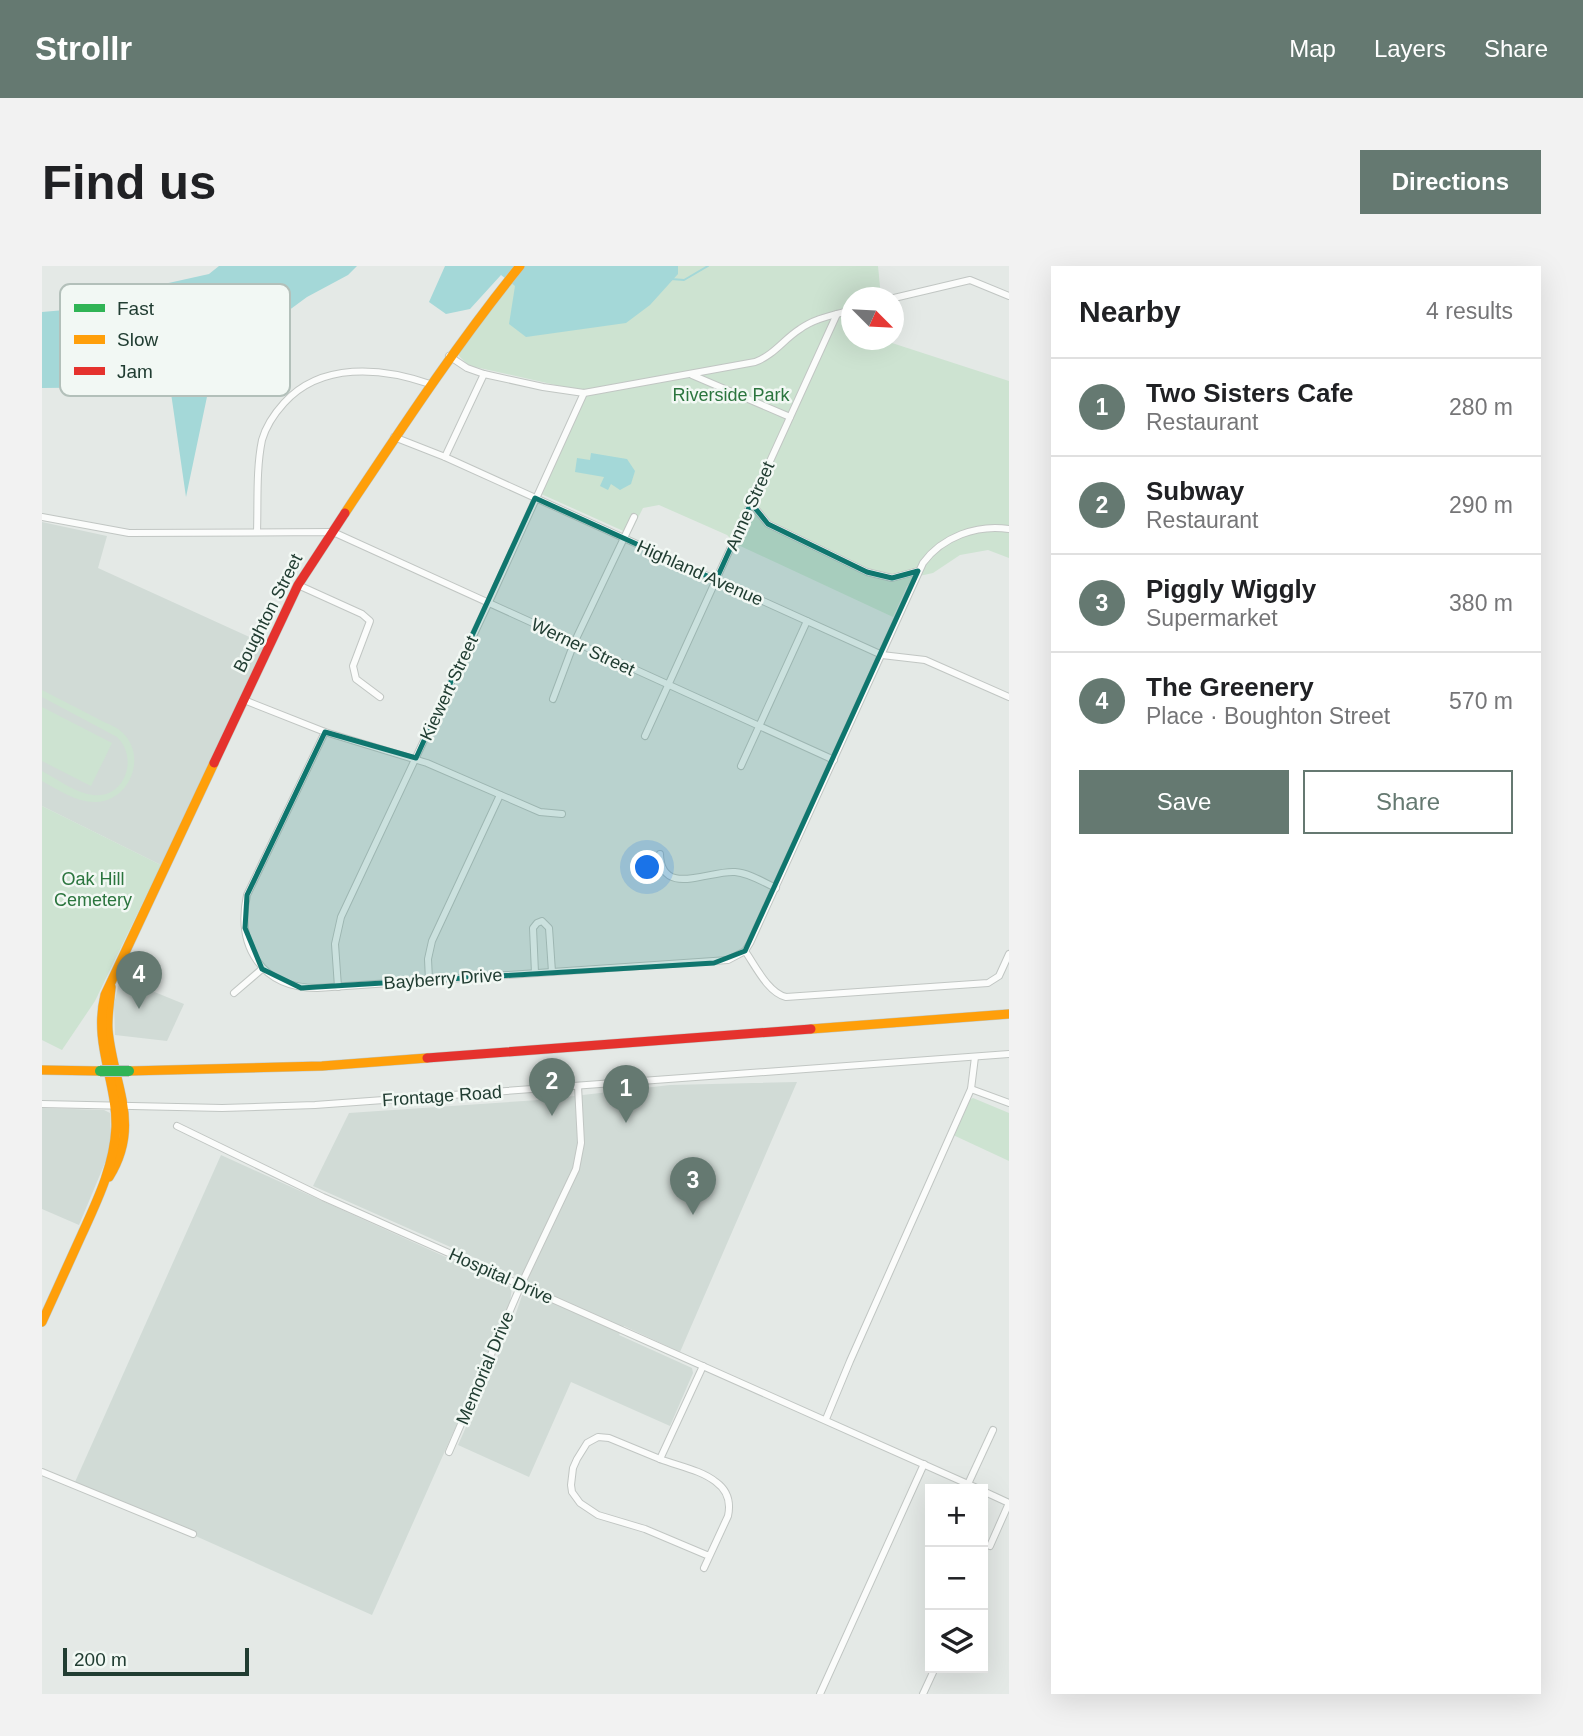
<!DOCTYPE html>
<meta charset="utf-8">
<style>
body{margin:0;font-family:Arial,sans-serif;background:#f2f2f2;color:#202124}
.controls{position:absolute;right:21px;bottom:21px;display:grid;overflow:hidden;border-radius:0px;box-shadow:0 7px 28px #0002}
.controls button{width:63px;height:63px;display:grid;place-items:center;padding:0;border:0;border-bottom:2px solid #e0e0e0;background:#fff;color:#202124;font:35px sans-serif}
.compass{position:absolute;left:799px;top:21px;width:63px;height:63px;border-radius:50%;background:#fff;box-shadow:0 7px 28px #0002;rotate:114deg}
.scale{position:absolute;left:21px;bottom:18px;width:186px;box-sizing:border-box;padding-left:7px;border:4px solid #213d32;border-top:0;font-size:19px;line-height:24px;white-space:nowrap;color:#213d32;-webkit-text-stroke:5px #f2f8f4;paint-order:stroke}
.you{position:absolute;left:606px;top:602px;width:24px;height:24px;margin:-18px;border:5px solid #fff;border-radius:50%;background:#1a73e8;box-shadow:0 0 0 10px #1a73e833}
.badge{display:grid;place-items:center;width:46px;height:46px;border-radius:50%;background:#657971;color:#fff;font-size:23px;font-weight:700}
.pin{position:absolute;translate:-50% -58px;filter:drop-shadow(0 2px 4px #0008)}
.pin::after{content:'';position:absolute;top:37px;width:24px;height:21px;background:inherit;clip-path:polygon(0 0,100% 0,50% 100%)}
.list{margin:0;padding:0;list-style:none}
h2{display:flex;justify-content:space-between;align-items:center;height:91px;margin:0;padding:0 28px;font-size:30px}
h2 small{font-size:23px;font-weight:400;color:#757577}
.list li{display:grid;grid-template-columns:46px 1fr auto;gap:21px;align-items:center;box-sizing:border-box;height:98px;padding:0 28px;border-top:2px solid #e0e0e0}
.list b{display:block;font-size:26px;white-space:nowrap}
.list p{margin:0;font-size:23px;white-space:nowrap;color:#757577}
.list em{font-size:23px;font-style:normal;color:#757577}
.actions{display:flex;gap:14px;padding:21px 28px}
.actions a{flex:1;padding:16px 0;border:2px solid #657971;border-radius:0px;text-align:center;font-size:24px;color:#657971}
.actions .main{background:#657971;color:#fff}
.icon{flex:none;width:38px;height:38px;fill:none;stroke:currentColor;stroke-width:2;stroke-linecap:round;stroke-linejoin:round}
.map{position:relative;flex:none;width:967px;height:1428px;overflow:hidden;border-radius:0px}
header{display:flex;align-items:center;gap:42px;box-sizing:border-box;height:98px;padding:0 35px;background:#657971;color:#fff}
header strong{font-size:33px}
nav{display:flex;gap:38px;margin-inline-start:auto;font-size:24px}
.intro{display:flex;align-items:center;justify-content:space-between;box-sizing:border-box;height:168px;padding:0 42px}
h1{margin:0;font-size:49px}
.button{padding:18px 32px;border-radius:0px;background:#657971;color:#fff;font-size:24px;font-weight:700}
main{display:flex;gap:42px;padding:0 42px}
aside{flex:1;background:#fff;border-radius:0px;box-shadow:0 7px 28px #0002}
.map>svg:first-child{display:block}
</style>
<header>
<strong>Strollr</strong>
<nav><a>Map</a><a>Layers</a><a>Share</a></nav>
</header>
<div class="intro"><h1>Find us</h1><a class="button">Directions</a></div>
<main>
<div class="map">
<svg width="967" height="1428" viewBox="0 0 967 1428">
<rect width="100%" height="100%" fill="#e4e9e6"/>
<g fill="#d1dbd6">
<path d="M0,256L65,270L56,302L223,378L119,599L0,540Z"/>
<path d="M78,712L142,738L125,775L73,769L72,738Z"/>
<path d="M755,816L638,1086L582,1060L577,1069L650,1102L651,1107L628,1160L529,1116L487,1211L416,1179L472,1053L485,1015L271,920L307,847L497,834L628,819Z"/>
<path d="M0,842L62,844L68,847L69,868L65,892L37,959L0,943Z"/>
<path d="M179,889L470,1021L468,1036L459,1059L330,1349L33,1216Z"/>
</g>
<g fill="#cde3d1">
<path d="M481,0H836L839,31L810,32V74H849L850,77L967,115V292L946,284L918,289L891,307L877,310L865,320L851,351L694,278L685,269L617,239L601,242L588,268L497,227L539,134L536,122H527L433,101L426,99L417,90V83Z"/>
<path d="M0,424C19,434 39,444 58,454C66,458 75,461 81,467C105,491 88,534 55,536C35,537 17,524 0,515V505C15,513 33,527 51,529C83,533 97,492 75,471L0,431Z"/>
<path d="M0,441L70,477L49,520L0,495Z"/>
<path d="M0,540L119,599L53,735L20,784L0,774Z"/>
<path d="M931,832L967,847V895L909,868L925,835Z"/>
</g>
<g fill="#a4d8d8">
<path d="M177,0H315L306,9L265,31L231,56L180,104L166,126L144,231L129,127L95,121L0,122V46L23,44L77,28L167,8Z"/>
<path d="M403,0H636V8L608,39L584,57L484,71L467,58L473,20L459,9L428,43L404,48L387,36Z"/>
<path d="M549,187L585,193L593,205L589,218L578,224L569,218L566,224L558,220L562,211L533,206L535,192L548,194Z"/>
</g>
<g fill="none" stroke-linecap="round" stroke-linejoin="round">
<path stroke="#a4d8d8" stroke-width="2" d="M629,13L642,14L666,0"/>
<g stroke="#c1c6c3" stroke-width="8">
<g id="street">
<path d="M852,32L928,14L967,30"/>
<path d="M407,90L425,102L442,108L501,121L542,127L713,96C732,89 742,73 758,63C773,52 792,49 810,44"/>
<path d="M650,109L748,151"/>
<path d="M352,171L403,191L840,389L883,394L967,431"/>
<path d="M403,191L442,108"/>
<path d="M709,237L726,258L825,306L850,312L876,305"/>
<path d="M0,251L87,267L291,266L792,494"/>
<path d="M215,266C216,236 214,203 220,174C224,160 232,148 242,137C279,96 339,101 388,118"/>
<path d="M256,319L320,348L328,355L311,400L314,413L338,431"/>
<path d="M511,433L532,377L592,251"/>
<path d="M202,434L283,466L385,497L498,546L520,548"/>
<path d="M283,466L205,629C194,681 220,722 275,722L686,694L703,685L708,677L881,297C900,271 935,258 967,263"/>
<path d="M603,470L795,48"/>
<path d="M699,500L765,355"/>
<path d="M618,588C619,632 667,604 693,606C707,607 721,616 734,622"/>
<path d="M703,685C713,699 726,727 744,731L946,717L957,710L967,688"/>
<path d="M493,707L491,662L495,657L500,655L507,662L510,706"/>
<path d="M387,714L386,693L390,675L458,529"/>
<path d="M296,721L293,678L299,651L447,336L542,127"/>
<path d="M192,727L220,703"/>
<path d="M929,823L967,837"/>
<path d="M0,838L180,842L273,839L967,788"/>
<path d="M135,860L281,931L937,1223"/>
<path d="M784,1153L808,1095L929,823L933,791"/>
<path d="M407,1186L479,1019L534,903L539,877L536,820"/>
<path d="M618,1193L661,1100"/>
<path d="M0,1206L151,1268"/>
<path d="M926,1218L951,1164"/>
<path d="M941,1225L967,1237"/>
<path d="M948,1280L967,1237"/>
<path d="M662,1302L686,1250C689,1236 685,1224 674,1216C659,1204 636,1200 618,1193C601,1186 584,1179 567,1172L556,1171L545,1177L535,1193L531,1202L529,1219L530,1226L538,1237L556,1249L603,1263L667,1290"/>
<path d="M778,1428L882,1198"/>
<path d="M881,1428L893,1402"/>
</g>
</g>
<g stroke="#bfc7c3" stroke-width="10">
<g id="slow">
<path d="M303,247C359,163 414,79 478,0"/>
<path d="M769,763L967,748"/>
<path d="M0,804L58,805"/>
<path d="M87,805L280,800L385,792"/>
<path d="M67,911C100,858 71,819 66,764C65,750 68,735 69,721"/>
<path d="M0,1056C13,1027 27,997 40,968C56,933 72,900 74,861C75,815 51,777 63,729L172,497"/>
</g>
</g>
<g stroke="#bfc7c3" stroke-width="10">
<g id="jam">
<path d="M172,497L256,319L303,247"/>
<path d="M385,792L769,763"/>
</g>
</g>
<use href="#street" stroke="#fbfcfb" stroke-width="6"/>
<use href="#slow" stroke="#ff9f0a" stroke-width="9"/>
<use href="#jam" stroke="#e5322d" stroke-width="9"/>
<g stroke="#bcc5c2" stroke-width="12" stroke-linecap="butt">
<path id="fast-bridge" d="M58,805H87"/>
</g>
<use href="#fast-bridge" stroke="#30b455" stroke-width="10"/>
</g>
<path fill="#0f766e" fill-opacity="0.2" stroke="#0f766e" stroke-width="5" stroke-linejoin="round" d="M493,232L674,314L709,237L726,258L825,306L850,312L876,305L703,685L672,697L259,722L220,703L203,662L205,629L283,466L374,492Z"/>
<g text-anchor="middle" stroke-width="5" stroke-linejoin="round" paint-order="stroke">
<g font-size="18" fill="#2b753e" stroke="#f2f8f4">
<text x="689" y="135">Riverside Park</text>
<text x="51" y="619">Oak Hill<tspan x="51" dy="21">Cemetery</tspan></text>
</g>
<g font-size="18" fill="#213d32" stroke="#f2f8f4">
<text transform="translate(708 240) rotate(-66)" y="6">Anne Street</text>
<text transform="translate(658 307) rotate(24)" y="6">Highland Avenue</text>
<text transform="translate(226 347) rotate(-63)" y="6">Boughton Street</text>
<text transform="translate(541 381) rotate(25)" y="6">Werner Street</text>
<text transform="translate(407 422) rotate(-65)" y="6">Kiewert Street</text>
<text transform="translate(401 713) rotate(-4)" y="6">Bayberry Drive</text>
<text transform="translate(400 830) rotate(-4)" y="6">Frontage Road</text>
<text transform="translate(459 1010) rotate(24)" y="6">Hospital Drive</text>
<text transform="translate(443 1102) rotate(-67)" y="6">Memorial Drive</text>
</g>
</g>
<rect x="18" y="18" width="230" height="112" rx="10" fill="#f2f8f4" stroke="#b3c0ba" stroke-width="2"/>
<rect x="32" y="38" width="31" height="8" fill="#30b455"/>
<rect x="32" y="69" width="31" height="9" fill="#ff9f0a"/>
<rect x="32" y="101" width="31" height="8" fill="#e5322d"/>
<g font-size="19" fill="#213d32">
<text x="75" y="49">Fast</text>
<text x="75" y="80">Slow</text>
<text x="75" y="112">Jam</text>
</g>
</svg>
<div class="controls">
<button>+</button>
<button>−</button>
<button><svg class="icon" aria-label="layers" viewBox="0 0 24 24"><path d="M12 4l9 5-9 5-9-5zM3 14l9 5 9-5"/></svg></button>
</div>
<svg class="compass" viewBox="-18 -18 36 36"><path d="M0-13l5 13h-10z" fill="#e53935"/><path d="M0 13l5-13h-10z" fill="#757577"/></svg>
<div class="scale">200 m</div>
<div class="you"></div>
<div class="pin badge" style="left:584px;top:857px">1</div>
<div class="pin badge" style="left:510px;top:850px">2</div>
<div class="pin badge" style="left:651px;top:949px">3</div>
<div class="pin badge" style="left:97px;top:743px">4</div>
</div>
<aside>
<h2>Nearby<small>4 results</small></h2>
<ul class="list">
<li><span class="badge">1</span><div><b>Two Sisters Cafe</b><p>Restaurant</p></div><em>280 m</em></li>
<li><span class="badge">2</span><div><b>Subway</b><p>Restaurant</p></div><em>290 m</em></li>
<li><span class="badge">3</span><div><b>Piggly Wiggly</b><p>Supermarket</p></div><em>380 m</em></li>
<li><span class="badge">4</span><div><b>The Greenery</b><p>Place · Boughton Street</p></div><em>570 m</em></li>
</ul>
<div class="actions"><a class="main">Save</a><a>Share</a></div>
</aside>
</main>
